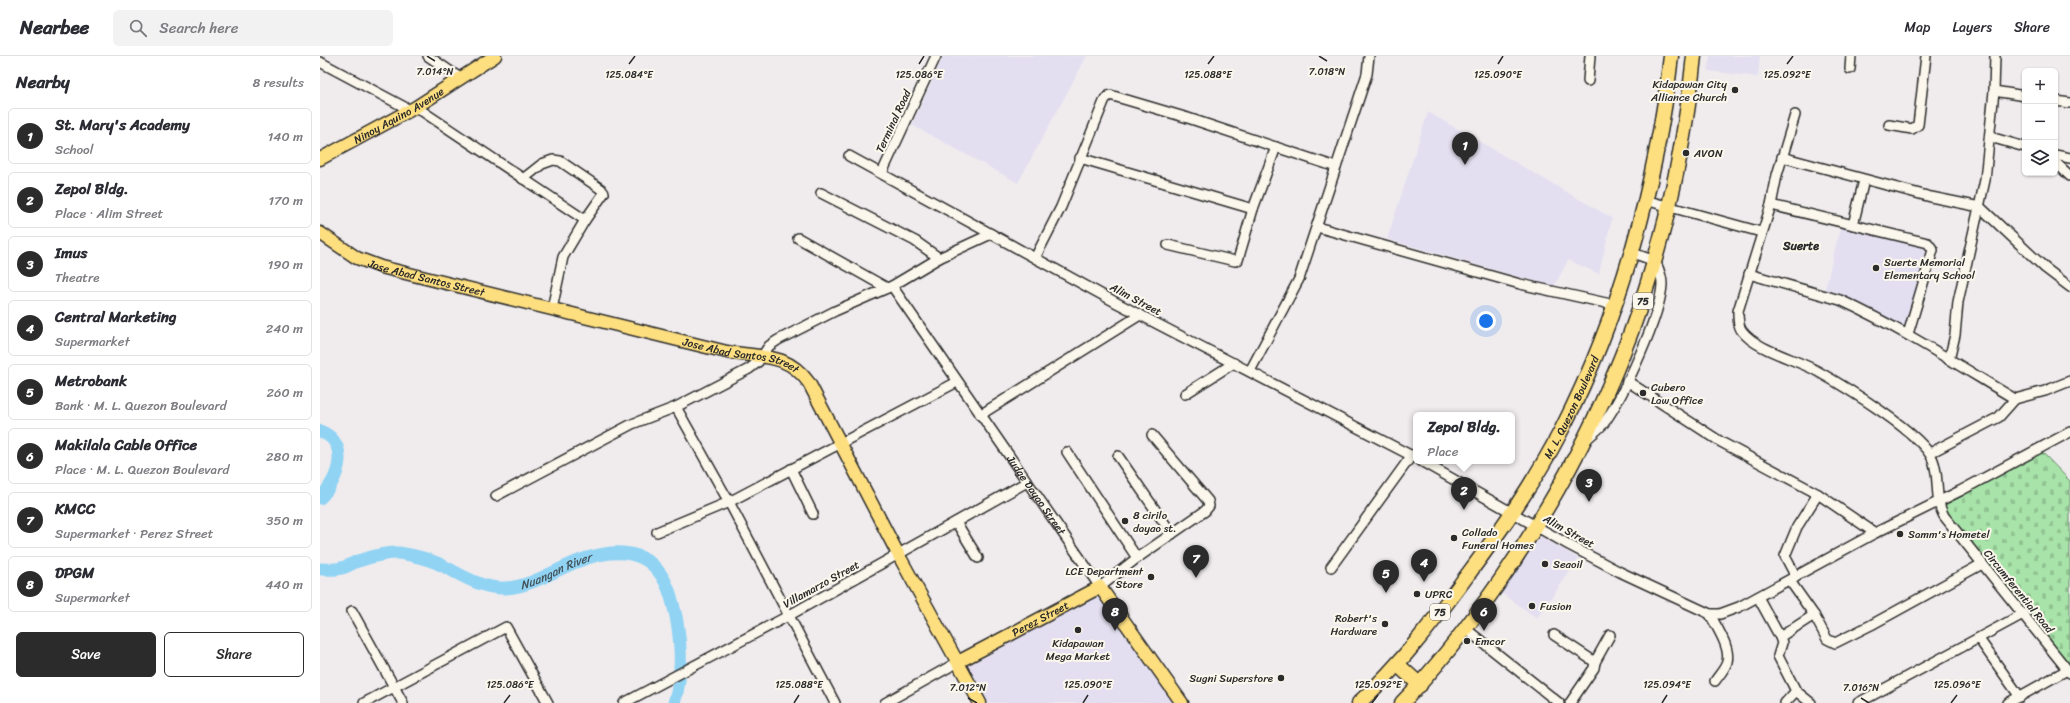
<!DOCTYPE html>
<meta charset="utf-8">
<style>
body{margin:0;font-family:Sriracha,sans-serif;background:#f2f2f3;color:#2b2b33}
.controls{position:absolute;right:12px;top:12px;display:grid;overflow:hidden;border-radius:6px;box-shadow:0 1px 3px #0004}
.controls button{width:36px;height:36px;display:grid;place-items:center;padding:0;border:0;border-bottom:1px solid #e1e1e2;background:#fff;color:#2b2b33;font:20px sans-serif}
.you{position:absolute;left:1166px;top:265px;width:14px;height:14px;margin:-10px;border:3px solid #fff;border-radius:50%;background:#1a73e8;box-shadow:0 0 0 6px #1a73e833}
.badge{display:grid;place-items:center;width:26px;height:26px;border-radius:50%;background:#2b2b2b;color:#fff;font-size:13px;font-weight:700}
.pin{position:absolute;translate:-50% -33px;filter:drop-shadow(0 1px 2px #0008)}
.pin::after{content:'';position:absolute;top:21px;width:14px;height:12px;background:inherit;clip-path:polygon(0 0,100% 0,50% 100%)}
.popup{position:absolute;left:1093px;top:356px;width:102px;height:52px;box-sizing:border-box;display:grid;place-content:center;border-radius:6px;background:#fff;filter:drop-shadow(0 1px 3px #0005);font-size:13px;white-space:nowrap;color:#7c7c81}
.popup b{font-size:15px;color:#2b2b33}
.popup::after{content:'';position:absolute;left:50%;top:100%;margin-left:-8px;border:8px solid transparent;border-top-color:#fff}
.list{margin:0;padding:0;list-style:none}
h2{display:flex;justify-content:space-between;align-items:center;height:52px;margin:0;padding:0 16px;font-size:17px}
h2 small{font-size:13px;font-weight:400;color:#7c7c81}
.list li{display:grid;grid-template-columns:26px 1fr auto;gap:12px;align-items:center;box-sizing:border-box;height:56px;margin:0 8px 8px;padding:0 8px;border:1px solid #e1e1e2;border-radius:6px}
.list b{display:block;font-size:15px;white-space:nowrap}
.list p{margin:0;font-size:13px;white-space:nowrap;color:#7c7c81}
.list em{font-size:13px;font-style:normal;color:#7c7c81}
.actions{display:flex;gap:8px;padding:12px 16px}
.actions a{flex:1;padding:9px 0;border:1px solid #2b2b2b;border-radius:6px;text-align:center;font-size:14px;color:#2b2b2b}
.actions .main{background:#2b2b2b;color:#fff}
.icon{flex:none;width:22px;height:22px;fill:none;stroke:currentColor;stroke-width:2;stroke-linecap:round;stroke-linejoin:round}
.map{position:relative;flex:none;width:1750px;height:647px;overflow:hidden}
header{display:flex;align-items:center;gap:24px;box-sizing:border-box;height:56px;padding:0 20px;background:#fff;border-bottom:1px solid #e1e1e2}
header strong{font-size:19px}
nav{display:flex;gap:22px;margin-inline-start:auto;font-size:14px}
.search{width:280px;height:36px;background:#f2f2f3;display:flex;align-items:center;gap:10px;box-sizing:border-box;padding:0 14px;border-radius:6px;color:#7c7c81;font-size:15px}
main{display:flex}
aside{flex:1;background:#fff}
.map>svg:first-child{display:block}
</style>
<header>
<strong>Nearbee</strong>
<div class="search"><svg class="icon" aria-label="search" viewBox="0 0 24 24"><circle cx="10" cy="10" r="6"/><path d="M15 15l6 6"/></svg>Search here</div>
<nav><a>Map</a><a>Layers</a><a>Share</a></nav>
</header>
<main>
<aside>
<h2>Nearby<small>8 results</small></h2>
<ul class="list">
<li><span class="badge">1</span><div><b>St. Mary's Academy</b><p>School</p></div><em>140 m</em></li>
<li><span class="badge">2</span><div><b>Zepol Bldg.</b><p>Place · Alim Street</p></div><em>170 m</em></li>
<li><span class="badge">3</span><div><b>Imus</b><p>Theatre</p></div><em>190 m</em></li>
<li><span class="badge">4</span><div><b>Central Marketing</b><p>Supermarket</p></div><em>240 m</em></li>
<li><span class="badge">5</span><div><b>Metrobank</b><p>Bank · M. L. Quezon Boulevard</p></div><em>260 m</em></li>
<li><span class="badge">6</span><div><b>Makilala Cable Office</b><p>Place · M. L. Quezon Boulevard</p></div><em>280 m</em></li>
<li><span class="badge">7</span><div><b>KMCC</b><p>Supermarket · Perez Street</p></div><em>350 m</em></li>
<li><span class="badge">8</span><div><b>DPGM</b><p>Supermarket</p></div><em>440 m</em></li>
</ul>
<div class="actions"><a class="main">Save</a><a>Share</a></div>
</aside>
<div class="map">
<svg width="1750" height="647" viewBox="0 0 1750 647">
<defs>
<pattern id="cemetery-stones" width="16" height="16" patternUnits="userSpaceOnUse"><rect width="16" height="16" fill="#a8e4aa"/><path d="M2 7V4a2 2 0 0 1 4 0v3zM10 15v-3a2 2 0 0 1 4 0v3z" fill="#91c492"/></pattern>
</defs>
<rect width="100%" height="100%" fill="#f0ecee"/>
<filter id="ink" filterUnits="userSpaceOnUse"><feTurbulence type="fractalNoise" baseFrequency=".025" numOctaves="2"/><feDisplacementMap in="SourceGraphic" scale="8" xChannelSelector="R" yChannelSelector="G"/><feConvolveMatrix kernelMatrix="1 2 1 2 8 2 1 2 1" color-interpolation-filters="sRGB"/></filter>
<g filter="url(#ink)">
<g fill="#e3dff0">
<path d="M623,0H767L698,127L592,69Z"/>
<path d="M1390,0H1440L1438,21L1388,15Z"/>
<path d="M1108,56L1292,162L1279,218L1248,204L1234,231L1067,183Z"/>
<path d="M1521,169L1607,191L1586,271L1582,272L1517,236L1505,233Z"/>
<path d="M1221,480L1259,503L1217,562L1181,537Z"/>
<path d="M780,539L854,647H668L647,610Z"/>
</g>
<path fill="url(#cemetery-stones)" stroke="#6a886a" d="M1722,396L1750,425V609L1630,460L1625,449Z"/>
<g fill="none" stroke-linecap="round" stroke-linejoin="round">
<g stroke="#91d3f3" stroke-width="13">
<path d="M0,375C31,387 19,424 0,442"/>
<path id="s1" d="M0,513C7,513 15,514 21,512C27,511 32,507 38,505C50,501 66,496 79,497C92,499 105,502 117,507C139,517 160,533 185,532C214,531 240,510 267,502C312,488 342,501 353,548C361,577 364,618 354,647"/>
</g>
<g stroke="#2b2b2b" stroke-width="12">
<g id="minor">
<path d="M108,0L140,22"/>
<path d="M1675,0L1674,35L1705,40"/>
<path d="M0,6L90,54"/>
<path d="M1530,13L1531,0"/>
<path d="M1268,25L1270,0"/>
<path d="M1735,45L1750,47"/>
<path d="M96,51L265,164"/>
<path d="M1475,59L1457,119L1451,149L1418,255C1418,262 1418,270 1422,275C1436,294 1476,303 1497,315C1524,330 1603,378 1613,404C1620,422 1614,443 1624,460L1750,617"/>
<path d="M1569,69L1592,73L1598,69L1606,0"/>
<path d="M1670,81L1705,91"/>
<path d="M1735,99L1750,102"/>
<path d="M529,100L797,247L1096,402"/>
<path d="M1462,101L1611,141L1660,151L1725,212L1750,231"/>
<path d="M760,102L933,153"/>
<path d="M1735,106L1750,120"/>
<path d="M562,117L616,0"/>
<path d="M203,123L222,108L233,104L240,105L281,133L284,137L265,164L243,201L232,253"/>
<path d="M501,137L595,185L619,202"/>
<path d="M1325,144L1441,176"/>
<path d="M1451,149L1608,187L1613,194L1588,278"/>
<path d="M1533,169L1544,124"/>
<path d="M997,171L1200,228L1295,249"/>
<path d="M478,182L567,232"/>
<path d="M848,189L915,205L918,204L933,153L956,91"/>
<path d="M715,202L741,151L785,43L790,39L868,62L1016,111"/>
<path d="M1429,218L1520,244C1581,272 1638,309 1695,343L1725,335L1750,325"/>
<path id="s2" d="M572,230L780,531L817,502L885,455L889,450L888,445L832,379"/>
<path d="M1629,304L1635,279L1638,246L1665,124L1674,35"/>
<path d="M930,315L979,223L1047,18L1049,0"/>
<path d="M1307,325L1401,386L1498,438L1555,477"/>
<path d="M865,338L914,307"/>
<path d="M356,351L409,446L515,647"/>
<path d="M660,359L820,259"/>
<path d="M1266,384C1272,378 1279,373 1284,367C1303,341 1341,259 1342,228C1342,220 1339,213 1335,205L1310,196"/>
<path d="M747,396L817,502"/>
<path d="M1610,397L1679,361L1695,343"/>
<path d="M798,400L852,478"/>
<path d="M1101,405L1249,489L1300,516L1390,558H1400L1419,551L1555,477L1640,435L1750,376"/>
<path d="M471,413L493,458"/>
<path d="M176,440L312,368L356,351L429,313L438,306L449,290L458,284L515,255L572,230L619,202L671,178"/>
<path d="M636,466L658,502"/>
<path d="M337,476L409,446L637,326"/>
<path d="M1011,511L1092,399"/>
<path d="M1476,521L1465,500L1477,471L1498,438"/>
<path d="M1470,525L1494,559L1507,583L1515,587L1551,569L1662,508"/>
<path d="M1438,541L1460,581L1462,587L1458,600L1476,635L1491,647"/>
<path d="M32,555L83,647"/>
<path d="M1390,558C1396,571 1411,591 1407,606C1405,613 1399,619 1395,625"/>
<path d="M1146,573L1239,647"/>
<path d="M1234,579L1275,606L1274,612L1250,647"/>
<path d="M1460,581L1494,559"/>
<path d="M1659,583L1700,641"/>
<path d="M1275,606L1290,579"/>
<path d="M44,647L186,571L228,647"/>
<path d="M304,647L468,560L707,426"/>
<path d="M565,647L638,606"/>
<path d="M1465,647L1476,635"/>
<path d="M1538,647L1703,558"/>
<path d="M1688,647L1747,614"/>
</g>
</g>
<g stroke="#2b2b2b" stroke-width="15">
<g id="major">
<path id="s3" d="M0,103L96,51L175,0"/>
<path id="s4" d="M0,177L37,202L61,211L407,296C441,302 467,296 489,327L578,498L660,647"/>
<path id="s5" d="M638,606L780,531L862,647"/>
</g>
</g>
<g stroke="#2b2b2b" stroke-width="17">
<g id="highway">
<path d="M1078,609L1100,629"/>
<path id="s6" d="M1039,647C1080,609 1113,566 1146,521C1181,474 1215,426 1242,373C1300,260 1337,126 1351,0"/>
<path d="M1082,647C1119,609 1150,568 1180,525C1291,365 1354,195 1374,0"/>
</g>
</g>
<use href="#minor" stroke="#fbf7ec" stroke-width="9"/>
<use href="#major" stroke="#fedf80" stroke-width="12"/>
<use href="#highway" stroke="#fedf80" stroke-width="14"/>
</g>
</g>
<path fill="none" stroke="#2b2b2b" stroke-width="1.5" d="M107,0L115,5M999,0L1007,5M309,8L315,0M599,8L604,0M888,8L894,0M1178,8L1183,0M1467,8L1473,0M648,642L657,647M1541,642L1549,647M184,647L190,639M474,647L479,639M763,647L768,639M1052,647L1058,639M1342,647L1347,639M1631,647L1637,639"/>
<g fill="#2b2b2b" stroke="#fbf7ec" stroke-width="1.5">
<circle cx="1415" cy="34" r="4"/>
<circle cx="1366" cy="97" r="4"/>
<circle cx="1556" cy="212" r="4"/>
<circle cx="1323" cy="337" r="4"/>
<circle cx="805" cy="465" r="4"/>
<circle cx="1580" cy="478" r="4"/>
<circle cx="1134" cy="482" r="4"/>
<circle cx="1225" cy="508" r="4"/>
<circle cx="831" cy="521" r="4"/>
<circle cx="1097" cy="538" r="4"/>
<circle cx="1212" cy="550" r="4"/>
<circle cx="1065" cy="568" r="4"/>
<circle cx="758" cy="574" r="4"/>
<circle cx="1147" cy="585" r="4"/>
<circle cx="961" cy="622" r="4"/>
</g>
<g text-anchor="middle" stroke-width="4" stroke-linejoin="round" paint-order="stroke">
<g fill="#fbf7ec" stroke="#696865" stroke-width="1">
<rect x="1313" y="237" width="20" height="16" rx="3"/>
<rect x="1110" y="548" width="20" height="16" rx="3"/>
</g>
<g font-size="10" font-weight="bold" fill="#2b2b2b">
<text x="1323" y="249">75</text>
<text x="1120" y="560">75</text>
</g>
<g font-size="11" fill="#2b2b2b" stroke="#fbf7ec" text-anchor="start">
<text x="1407" y="32" text-anchor="end">Kidapawan City<tspan x="1407" dy="13">Alliance Church</tspan></text>
<text x="1374" y="101">AVON</text>
<text x="1564" y="210">Suerte Memorial<tspan x="1564" dy="13">Elementary School</tspan></text>
<text x="1331" y="335">Cubero<tspan x="1331" dy="13">Law Office</tspan></text>
<text x="813" y="463">8 cirilo<tspan x="813" dy="13">dayao st.</tspan></text>
<text x="1142" y="480">Collado<tspan x="1142" dy="13">Funeral Homes</tspan></text>
<text x="1588" y="482">Samm's Hometel</text>
<text x="1233" y="512">Seaoil</text>
<text x="823" y="519" text-anchor="end">LCE Department<tspan x="823" dy="13">Store</tspan></text>
<text x="1105" y="542">UPRC</text>
<text x="1220" y="554">Fusion</text>
<text x="1057" y="566" text-anchor="end">Robert's<tspan x="1057" dy="13">Hardware</tspan></text>
<text x="1155" y="589">Emcor</text>
<text x="758" y="591" text-anchor="middle">Kidapawan<tspan x="758" dy="13">Mega Market</tspan></text>
<text x="953" y="626" text-anchor="end">Sugni Superstore</text>
</g>
<g font-size="11" fill="#2b2b2b" stroke="#fbf7ec">
<text dy="4" stroke="none"><textPath href="#s3" startOffset="90">Ninoy Aquino Avenue</textPath></text>
<text transform="translate(573 65) rotate(-65)" y="4">Terminal Road</text>
<text dy="4" stroke="none"><textPath href="#s4" startOffset="117">Jose Abad Santos Street</textPath></text>
<text transform="translate(816 243) rotate(28)" y="4">Alim Street</text>
<text dy="4" stroke="none"><textPath href="#s4" startOffset="441">Jose Abad Santos Street</textPath></text>
<text dy="4" stroke="none"><textPath href="#s6" startOffset="366">M. L. Quezon Boulevard</textPath></text>
<text dy="4" stroke="none"><textPath href="#s2" startOffset="254">Judge Dayao Street</textPath></text>
<text transform="translate(1249 475) rotate(29)" y="4">Alim Street</text>
<text transform="translate(501 528) rotate(-29)" y="4">Villamarzo Street</text>
<text transform="translate(1699 535) rotate(51)" y="4">Circumferential Road</text>
<text dy="4" stroke="none"><textPath href="#s5" startOffset="93">Perez Street</textPath></text>
</g>
<g font-size="12" font-weight="bold" fill="#2b2b2b" stroke="#fbf7ec">
<text x="1481" y="194">Suerte</text>
</g>
<g font-size="12" font-style="italic" fill="#44555d" stroke="#fbf7ec">
<text dy="4" stroke="none"><textPath href="#s1" startOffset="248">Nuangan River</textPath></text>
</g>
</g>
<g font-size="10" text-anchor="middle" fill="#2b2b2b" stroke="#fbf7ec" stroke-width="4" stroke-linejoin="round" paint-order="stroke">
<text x="115" y="19">7.014°N</text>
<text x="1007" y="19">7.018°N</text>
<text x="309" y="22">125.084°E</text>
<text x="599" y="22">125.086°E</text>
<text x="888" y="22">125.088°E</text>
<text x="1178" y="22">125.090°E</text>
<text x="1467" y="22">125.092°E</text>
<text x="190" y="632">125.086°E</text>
<text x="479" y="632">125.088°E</text>
<text x="768" y="632">125.090°E</text>
<text x="1058" y="632">125.092°E</text>
<text x="1347" y="632">125.094°E</text>
<text x="1637" y="632">125.096°E</text>
<text x="648" y="635">7.012°N</text>
<text x="1541" y="635">7.016°N</text>
</g>
</svg>
<div class="controls">
<button>+</button>
<button>−</button>
<button><svg class="icon" aria-label="layers" viewBox="0 0 24 24"><path d="M12 4l9 5-9 5-9-5zM3 14l9 5 9-5"/></svg></button>
</div>
<div class="you"></div>
<div class="pin badge" style="left:1145px;top:109px">1</div>
<div class="pin badge" style="left:1144px;top:454px">2</div>
<div class="popup"><b>Zepol Bldg.</b>Place</div>
<div class="pin badge" style="left:1269px;top:446px">3</div>
<div class="pin badge" style="left:1104px;top:526px">4</div>
<div class="pin badge" style="left:1066px;top:537px">5</div>
<div class="pin badge" style="left:1164px;top:575px">6</div>
<div class="pin badge" style="left:876px;top:522px">7</div>
<div class="pin badge" style="left:795px;top:575px">8</div>
</div>
</main>
